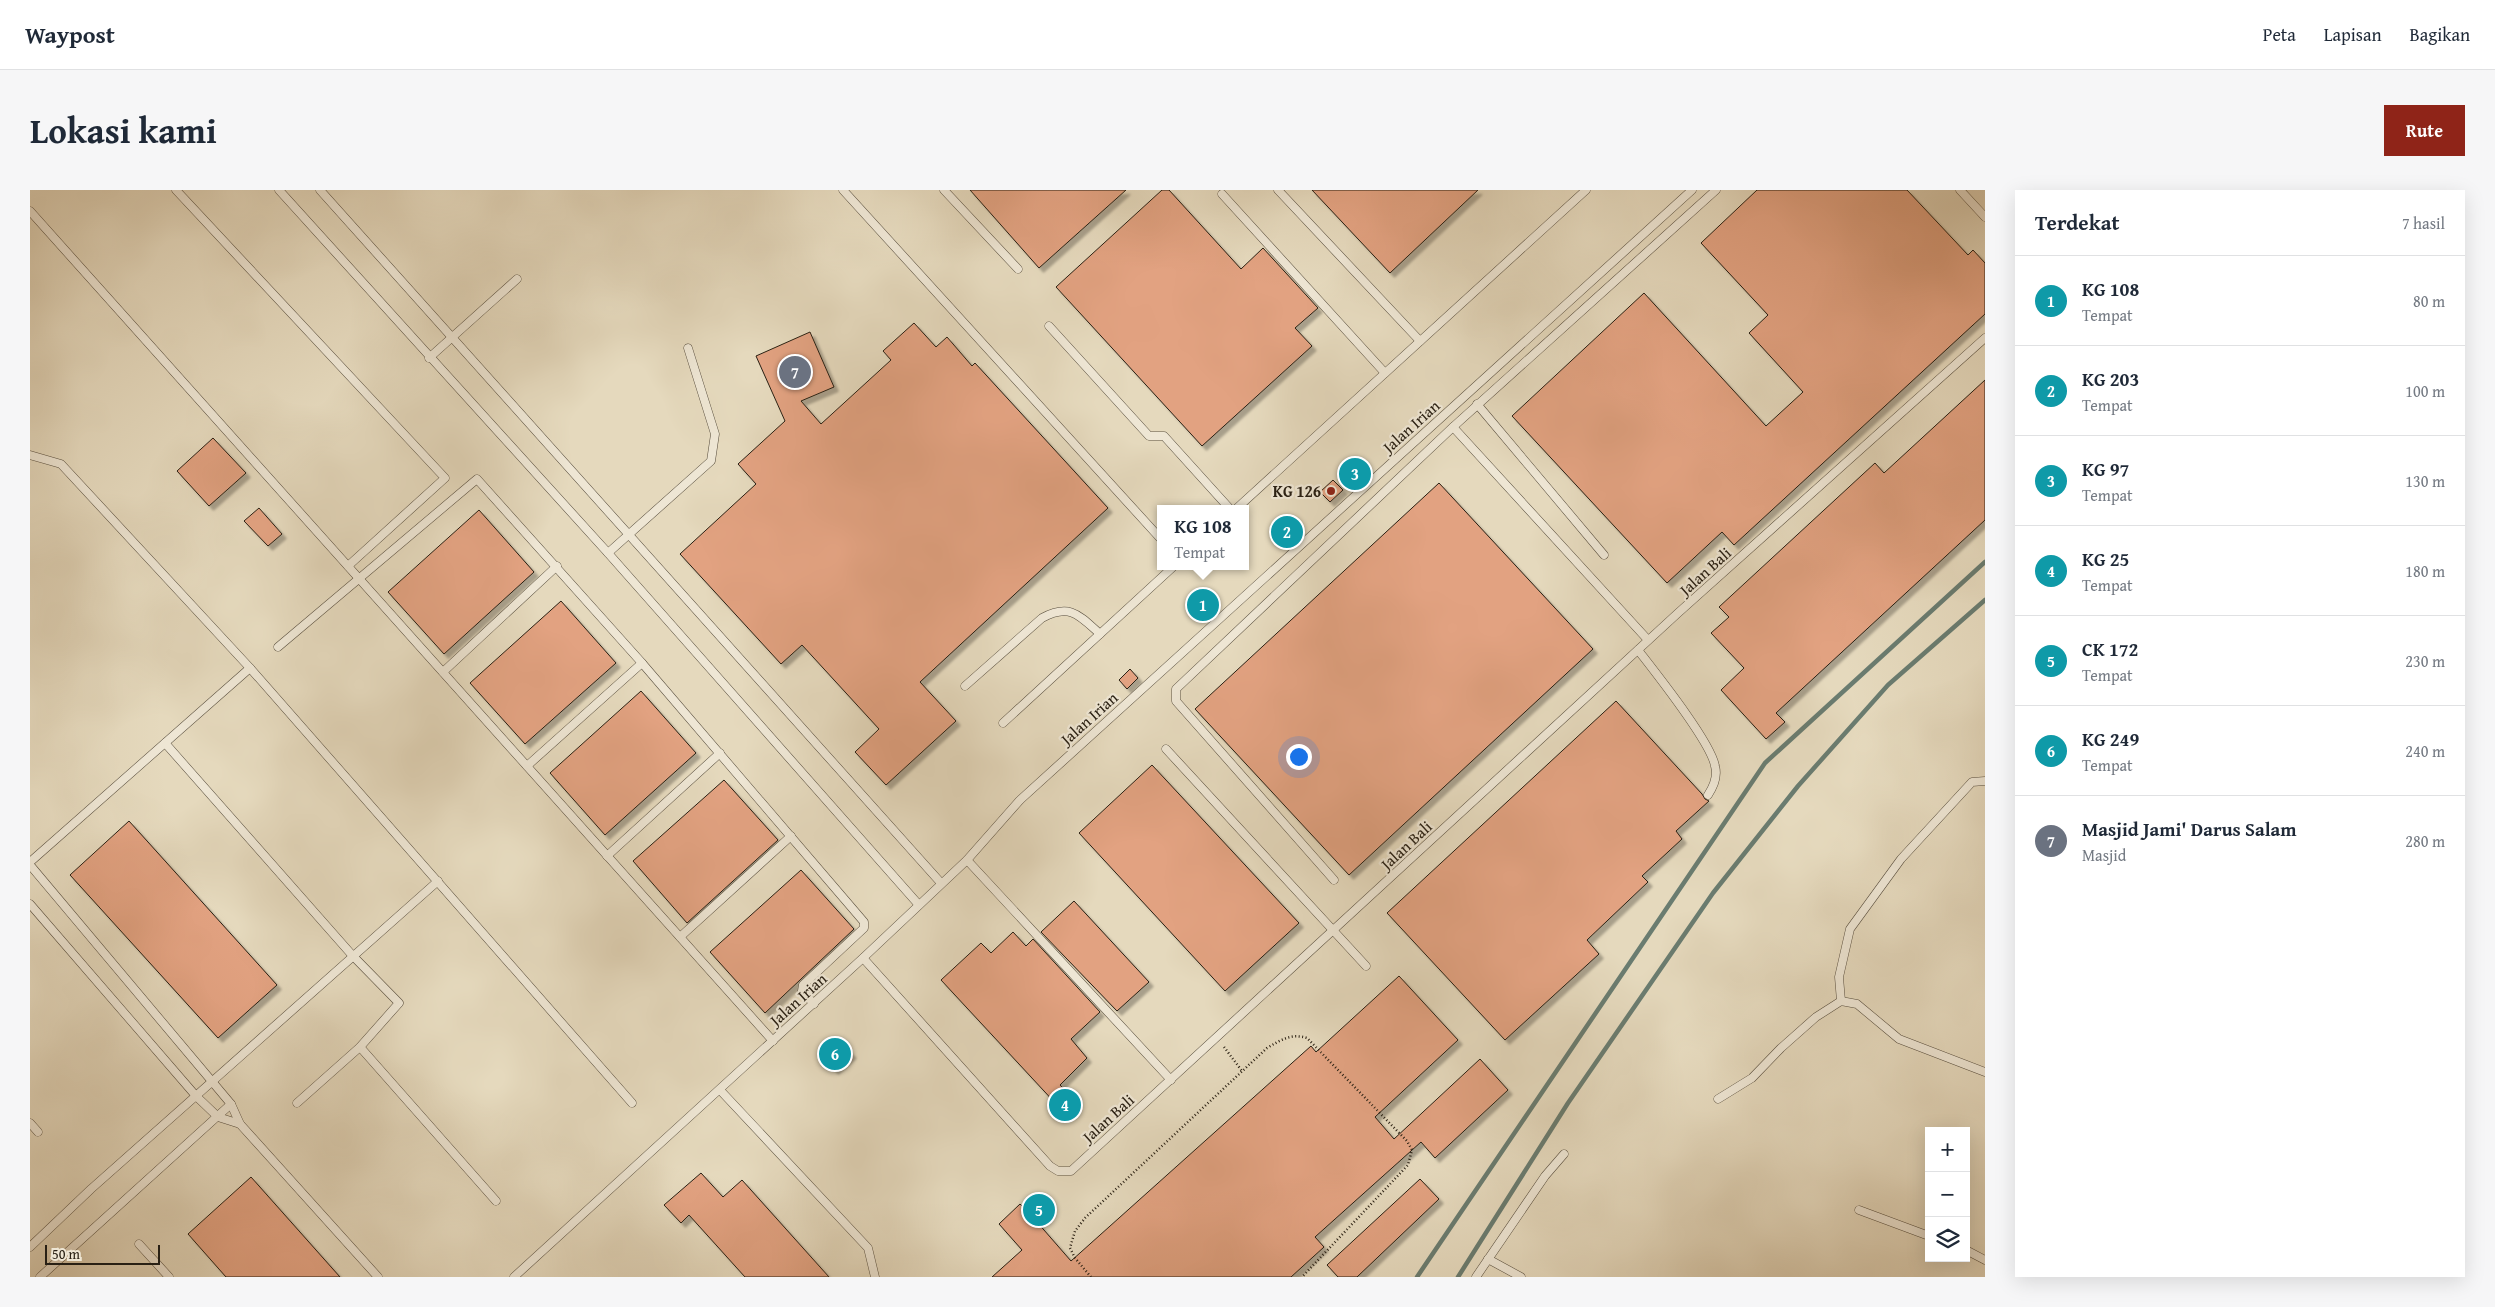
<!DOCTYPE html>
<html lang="id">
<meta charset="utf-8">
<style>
body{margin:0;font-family:"Gentium Book Plus",serif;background:#f6f6f7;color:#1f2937}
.controls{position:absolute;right:15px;bottom:15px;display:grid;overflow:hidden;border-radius:0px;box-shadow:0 5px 20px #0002}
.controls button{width:45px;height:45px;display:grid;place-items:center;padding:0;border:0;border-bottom:1px solid #e0e1e3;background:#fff;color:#1f2937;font:25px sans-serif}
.scale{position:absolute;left:15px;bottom:12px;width:115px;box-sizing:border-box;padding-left:5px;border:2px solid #292014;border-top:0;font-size:14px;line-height:18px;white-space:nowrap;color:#292014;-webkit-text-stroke:4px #eee6d4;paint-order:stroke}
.you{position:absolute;left:1268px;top:566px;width:18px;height:18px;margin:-12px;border:4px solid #fff;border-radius:50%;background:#1a73e8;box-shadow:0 0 0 8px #1a73e833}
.badge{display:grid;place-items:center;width:32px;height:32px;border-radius:50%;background:#8f2418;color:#fff;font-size:16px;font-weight:700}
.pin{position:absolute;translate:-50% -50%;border:2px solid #fff;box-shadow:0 1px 5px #0006}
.popup{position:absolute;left:1127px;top:315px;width:92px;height:65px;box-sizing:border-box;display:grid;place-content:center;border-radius:0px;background:#fff;filter:drop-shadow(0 1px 4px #0005);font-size:16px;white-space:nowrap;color:#747a83}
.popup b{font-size:19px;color:#1f2937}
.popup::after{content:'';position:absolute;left:50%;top:100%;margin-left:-10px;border:10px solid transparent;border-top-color:#fff}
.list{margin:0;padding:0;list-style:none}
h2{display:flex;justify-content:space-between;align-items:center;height:65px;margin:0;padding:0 20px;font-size:21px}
h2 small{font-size:16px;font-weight:400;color:#747a83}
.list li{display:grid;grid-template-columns:32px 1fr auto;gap:15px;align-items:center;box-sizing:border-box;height:90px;padding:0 20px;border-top:1px solid #e0e1e3}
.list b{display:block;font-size:19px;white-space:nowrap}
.list p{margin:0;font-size:16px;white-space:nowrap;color:#747a83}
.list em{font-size:16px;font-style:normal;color:#747a83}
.icon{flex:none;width:28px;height:28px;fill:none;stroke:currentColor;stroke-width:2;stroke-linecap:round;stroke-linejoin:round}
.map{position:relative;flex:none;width:1955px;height:1087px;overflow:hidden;border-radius:0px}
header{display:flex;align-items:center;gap:30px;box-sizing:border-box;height:70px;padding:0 25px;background:#fff;border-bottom:1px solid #e0e1e3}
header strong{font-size:24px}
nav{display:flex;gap:28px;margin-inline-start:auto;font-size:18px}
.intro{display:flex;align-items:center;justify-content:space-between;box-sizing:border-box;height:120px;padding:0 30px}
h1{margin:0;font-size:35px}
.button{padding:12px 22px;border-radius:0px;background:#8f2418;color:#fff;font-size:18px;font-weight:700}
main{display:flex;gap:30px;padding:0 30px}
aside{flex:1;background:#fff;border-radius:0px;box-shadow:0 5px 20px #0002}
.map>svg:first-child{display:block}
</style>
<header>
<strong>Waypost</strong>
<nav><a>Peta</a><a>Lapisan</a><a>Bagikan</a></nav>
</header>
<div class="intro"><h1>Lokasi kami</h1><a class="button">Rute</a></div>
<main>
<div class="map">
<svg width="1955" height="1087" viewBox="0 0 1955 1087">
<defs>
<filter id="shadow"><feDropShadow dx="4.5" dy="4.5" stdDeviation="1" flood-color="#0004"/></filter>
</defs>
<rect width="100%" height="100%" fill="#e5d9bd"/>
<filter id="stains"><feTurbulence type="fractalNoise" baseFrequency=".004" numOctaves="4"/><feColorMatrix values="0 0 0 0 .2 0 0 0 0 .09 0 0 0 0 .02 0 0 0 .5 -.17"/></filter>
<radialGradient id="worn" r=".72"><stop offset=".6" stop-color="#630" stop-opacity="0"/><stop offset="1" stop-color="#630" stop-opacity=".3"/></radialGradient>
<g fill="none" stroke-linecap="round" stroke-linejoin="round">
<g stroke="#6a7c70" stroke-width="4.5">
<path d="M1387,1087L1735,573L1955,372"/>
<path d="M1428,1087L1538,913L1683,703L1768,596L1858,495L1955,410"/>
</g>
</g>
<g fill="#e2a281" stroke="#292014" filter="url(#shadow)">
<path d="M940,0H1096L1009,78Z"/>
<path d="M1132,0H1139L1211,79L1233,58L1288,118L1265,138L1282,156L1172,256L1026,97Z"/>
<path d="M1282,0H1448L1360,83Z"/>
<path d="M1727,0H1877L1938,65L1943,60L1955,73V124L1704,355L1692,342L1637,393L1482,226L1614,103L1736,236L1773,202L1719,143L1738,125L1671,53Z"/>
<path d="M884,133L906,157L917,147L942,176L945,173L1078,318L890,492L926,531L856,595L825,562L849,539L772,455L751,474L650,364L726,294L708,274L755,231L726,166L780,142L804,197L771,211L791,234L861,170L853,161Z"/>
<path d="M1955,190V330L1746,523L1755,532L1736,549L1691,500L1714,478L1681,443L1699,427L1689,417L1845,273L1854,283Z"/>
<path d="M183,248L216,283L179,316L147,281Z"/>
<path d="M1303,290L1313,300L1300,312L1290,302Z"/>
<path d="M1409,293L1563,459L1319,685L1165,519Z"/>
<path d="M229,318L252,344L238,356L214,331Z"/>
<path d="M449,320L504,382L414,464L358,402Z"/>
<path d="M531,411L586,473L495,554L440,493Z"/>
<path d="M1100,479L1108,488L1097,499L1089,490Z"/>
<path d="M611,501L666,563L575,645L520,583Z"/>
<path d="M1586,511L1672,604L1675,609L1679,611L1646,641L1652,649L1612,686L1618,692L1557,750L1569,764L1475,850L1357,723Z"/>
<path d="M1122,575L1269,733L1195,801L1049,643Z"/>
<path d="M694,590L748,650L657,733L603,671Z"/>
<path d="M99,631L247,795L188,848L40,685Z"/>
<path d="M771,680L824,739L735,823L680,762Z"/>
<path d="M1044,711L1119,792L1087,821L1011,742Z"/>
<path d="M983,742L996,756L1003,749L1070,822L1041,849L1057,868L1030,895L1047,913L1032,926L1024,918L1027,915L911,790L951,753L961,763Z"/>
<path d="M1369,786L1428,850L1345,927L1364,949L1450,869L1478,900L1405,968L1391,952L1285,1047L1294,1057L1261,1087H962L992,1060L969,1034L990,1014L997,1021L1010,1009L1020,1021L1007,1032L1041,1071L1281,856L1286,862Z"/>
<path d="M807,848L822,864L804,880L789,863Z"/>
<path d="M671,983L693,1007L712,990L799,1087H715L659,1025L651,1033L634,1015Z"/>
<path d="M221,987L310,1087H196L158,1044Z"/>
<path d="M1390,989L1409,1009L1327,1087H1308L1297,1075Z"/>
</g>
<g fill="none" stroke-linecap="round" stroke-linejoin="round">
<g stroke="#584e3e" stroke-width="9">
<g id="service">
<path d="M146,0L415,288L318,376"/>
<path d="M249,0L578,363L889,715"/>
<path d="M290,0L911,693"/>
<path d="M813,0L1130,348"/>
<path d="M914,0L988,79"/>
<path d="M1248,0L1390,151"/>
<path d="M1930,0L1955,27"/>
<path d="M1192,4L1355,183"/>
<path d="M0,21L743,851"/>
<path d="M1019,136L1119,246H1134L1200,319"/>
<path d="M399,168L487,89"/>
<path d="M1447,214L1574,365"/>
<path d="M1423,237L1618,450"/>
<path d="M0,265L31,274L220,478L602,913"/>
<path d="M1206,319L1556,0"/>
<path d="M578,363L681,271L685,244L658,158"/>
<path d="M248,457L447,289L612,473L497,576"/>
<path d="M1608,460C1625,482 1681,552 1685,576C1688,587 1684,596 1678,605"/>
<path d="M612,473L834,732V738L773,795L772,801L784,814"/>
<path d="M413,482L527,376"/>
<path d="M935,496L1012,428C1040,413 1049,425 1070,444"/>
<path d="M973,533L1144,376"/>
<path d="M135,553L322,765L369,813L330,857L267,913"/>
<path d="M1136,559L1336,776"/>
<path d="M577,666L690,563"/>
<path d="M937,670L1141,890"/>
<path d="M0,672L220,478"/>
<path d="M0,675L201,914L210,934L348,1087"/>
<path d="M1304,690L1146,511V499L1423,237L1686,0"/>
<path d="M0,714L166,906L188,927L210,934"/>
<path d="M650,747L761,646"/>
<path d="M833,768L1020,976L1028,981H1041L1648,423L1955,148"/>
<path d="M1811,811L1809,787L1820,739L1871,669L1942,592L1955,591"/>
<path d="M330,857L466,1011"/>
<path d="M690,900L838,1058L845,1087"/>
<path d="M1688,909L1722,888L1751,858L1786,827L1811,811L1827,814L1869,849L1955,882"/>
<path d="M0,933L8,942"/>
<path d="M1829,1020L1899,1046"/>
<path d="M109,1054L139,1087"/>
<path d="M0,1057L61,999L408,691"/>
<path d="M1936,1060L1955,1070"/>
<path d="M1458,1069L1491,1087"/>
<path d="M10,1087L201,914"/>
<path d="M484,1087L833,768L937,670L990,610L1662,0"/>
<path d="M1446,1087L1515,986L1534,964"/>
</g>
</g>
<g stroke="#292014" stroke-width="2.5" stroke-dasharray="1 2.5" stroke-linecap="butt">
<path d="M1194,857L1212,881"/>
<path d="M1061,1087L1045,1068L1040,1058L1045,1041L1055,1028L1237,858C1251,850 1261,843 1277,848L1377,951L1382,960L1378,975L1272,1087"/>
</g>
<use href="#service" stroke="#eee6d4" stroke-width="8"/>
</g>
<circle fill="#8f2418" stroke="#eee6d4" stroke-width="2" cx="1301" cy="301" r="5"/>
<g text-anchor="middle" stroke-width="4.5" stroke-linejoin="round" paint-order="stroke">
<g font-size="16" fill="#292014" stroke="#eee6d4">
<text transform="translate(1381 236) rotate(-42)" y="6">Jalan Irian</text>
<text transform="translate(1675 381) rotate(-42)" y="6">Jalan Bali</text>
<text transform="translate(1059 528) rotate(-42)" y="6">Jalan Irian</text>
<text transform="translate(1376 655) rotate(-43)" y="6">Jalan Bali</text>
<text transform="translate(768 809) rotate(-42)" y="6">Jalan Irian</text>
<text transform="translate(1078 928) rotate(-42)" y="6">Jalan Bali</text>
</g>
<g font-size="16" font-weight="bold" fill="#292014" stroke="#eee6d4" text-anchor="end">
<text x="1291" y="307">KG 126</text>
</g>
</g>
<rect width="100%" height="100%" filter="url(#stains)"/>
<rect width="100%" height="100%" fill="url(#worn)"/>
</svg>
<div class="controls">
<button>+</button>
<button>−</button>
<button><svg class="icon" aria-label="layers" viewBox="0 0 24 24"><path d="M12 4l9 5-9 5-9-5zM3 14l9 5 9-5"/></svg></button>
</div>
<div class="scale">50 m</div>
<div class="you"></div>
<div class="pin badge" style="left:1173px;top:415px;background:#0f9aa8">1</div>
<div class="popup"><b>KG 108</b>Tempat</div>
<div class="pin badge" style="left:1257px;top:342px;background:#0f9aa8">2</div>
<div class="pin badge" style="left:1325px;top:284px;background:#0f9aa8">3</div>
<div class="pin badge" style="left:1035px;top:915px;background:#0f9aa8">4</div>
<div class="pin badge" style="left:1009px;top:1020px;background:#0f9aa8">5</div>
<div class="pin badge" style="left:805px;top:864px;background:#0f9aa8">6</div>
<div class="pin badge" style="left:765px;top:182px;background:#6b7280">7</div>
</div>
<aside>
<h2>Terdekat<small>7 hasil</small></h2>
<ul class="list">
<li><span class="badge" style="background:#0f9aa8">1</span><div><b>KG 108</b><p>Tempat</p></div><em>80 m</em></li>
<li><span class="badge" style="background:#0f9aa8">2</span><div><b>KG 203</b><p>Tempat</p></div><em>100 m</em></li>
<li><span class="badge" style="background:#0f9aa8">3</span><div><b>KG 97</b><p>Tempat</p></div><em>130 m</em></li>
<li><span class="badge" style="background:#0f9aa8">4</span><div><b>KG 25</b><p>Tempat</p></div><em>180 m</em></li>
<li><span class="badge" style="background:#0f9aa8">5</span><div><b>CK 172</b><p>Tempat</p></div><em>230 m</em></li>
<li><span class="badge" style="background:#0f9aa8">6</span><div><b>KG 249</b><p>Tempat</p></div><em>240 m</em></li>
<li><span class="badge" style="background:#6b7280">7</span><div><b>Masjid Jami' Darus Salam</b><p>Masjid</p></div><em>280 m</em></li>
</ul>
</aside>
</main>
